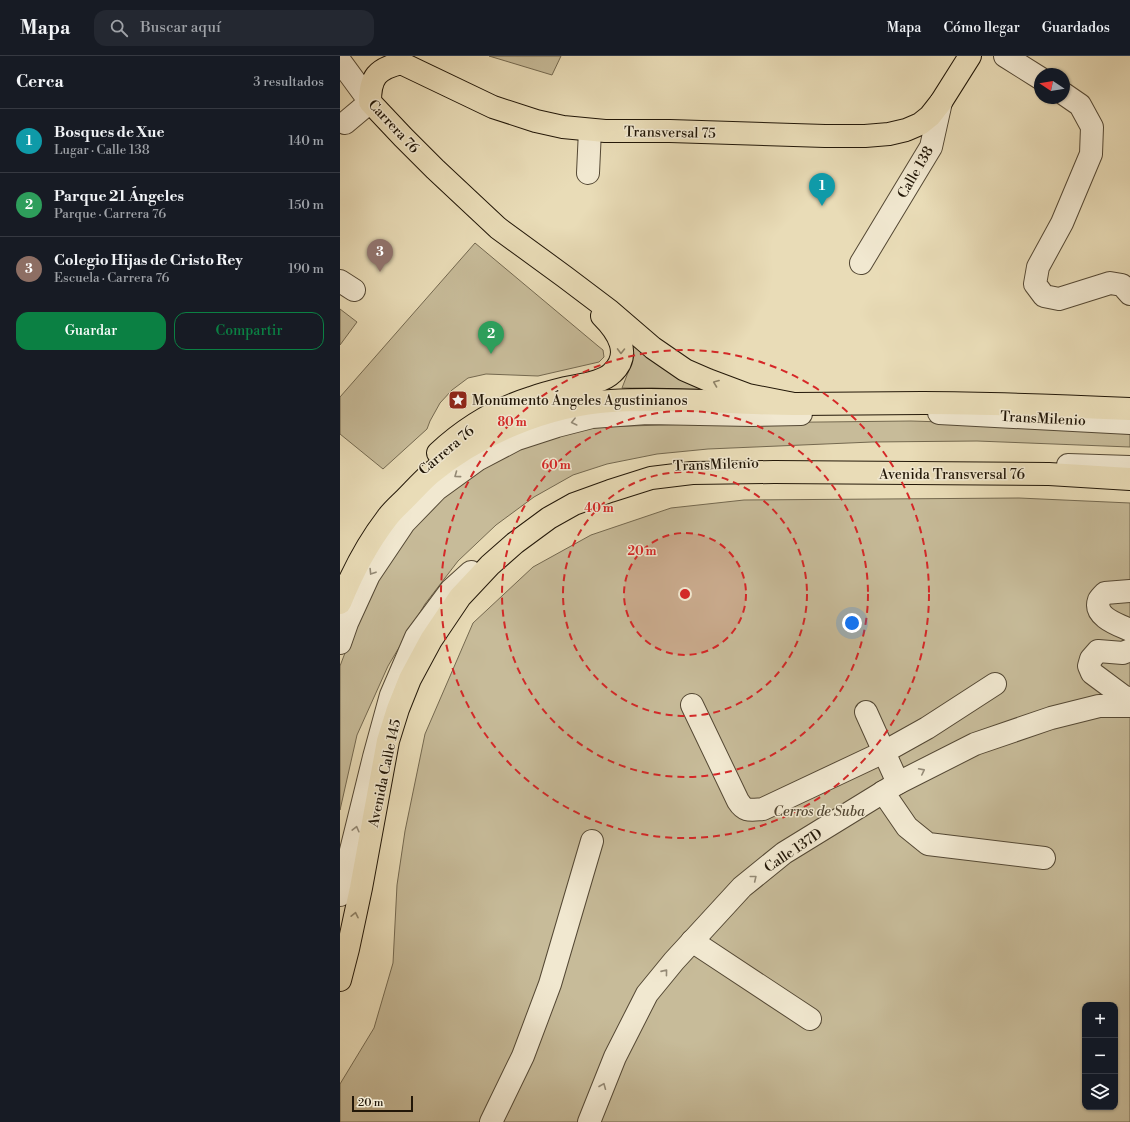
<!DOCTYPE html>
<html lang="es">
<meta charset="utf-8">
<style>
body{margin:0;font-family:"Libre Bodoni",serif;background:#242831;color:#f1f3f6}
.controls{position:absolute;right:12px;bottom:12px;display:grid;overflow:hidden;border-radius:8px;box-shadow:0 1px 3px #0004}
.controls button{width:36px;height:36px;display:grid;place-items:center;padding:0;border:0;border-bottom:1px solid #363941;background:#171b24;color:#f1f3f6;font:20px sans-serif}
.compass{position:absolute;left:694px;top:12px;width:36px;height:36px;border-radius:50%;background:#171b24;box-shadow:0 1px 3px #0004;rotate:282deg}
.scale{position:absolute;left:12px;bottom:10px;width:61px;box-sizing:border-box;padding-left:4px;border:2px solid #221708;border-top:0;font-size:11px;line-height:14px;white-space:nowrap;color:#221708;-webkit-text-stroke:3px #f1e8d0;paint-order:stroke}
.you{position:absolute;left:512px;top:567px;width:14px;height:14px;margin:-10px;border:3px solid #fff;border-radius:50%;background:#1a73e8;box-shadow:0 0 0 6px #1a73e833}
.badge{display:grid;place-items:center;width:26px;height:26px;border-radius:50%;background:#0b8043;color:#fff;font-size:13px;font-weight:700}
.pin{position:absolute;translate:-50% -33px;filter:drop-shadow(0 1px 2px #0008)}
.pin::after{content:'';position:absolute;top:21px;width:14px;height:12px;background:inherit;clip-path:polygon(0 0,100% 0,50% 100%)}
.list{margin:0;padding:0;list-style:none}
h2{display:flex;justify-content:space-between;align-items:center;height:52px;margin:0;padding:0 16px;font-size:17px}
h2 small{font-size:13px;font-weight:400;color:#9ea1a6}
.list li{display:grid;grid-template-columns:26px 1fr auto;gap:12px;align-items:center;box-sizing:border-box;height:64px;padding:0 16px;border-top:1px solid #363941}
.list b{display:block;font-size:15px;white-space:nowrap}
.list p{margin:0;font-size:13px;white-space:nowrap;color:#9ea1a6}
.list em{font-size:13px;font-style:normal;color:#9ea1a6}
.actions{display:flex;gap:8px;padding:12px 16px}
.actions a{flex:1;padding:9px 0;border:1px solid #0b8043;border-radius:12px;text-align:center;font-size:14px;color:#0b8043}
.actions .main{background:#0b8043;color:#fff}
.icon{flex:none;width:22px;height:22px;fill:none;stroke:currentColor;stroke-width:2;stroke-linecap:round;stroke-linejoin:round}
.map{position:relative;flex:none;width:790px;height:1066px;overflow:hidden}
header{display:flex;align-items:center;gap:24px;box-sizing:border-box;height:56px;padding:0 20px;background:#171b24;border-bottom:1px solid #363941}
header strong{font-size:19px}
nav{display:flex;gap:22px;margin-inline-start:auto;font-size:14px}
.search{width:280px;height:36px;background:#242831;display:flex;align-items:center;gap:10px;box-sizing:border-box;padding:0 14px;border-radius:12px;color:#9ea1a6;font-size:15px}
main{display:flex}
aside{flex:1;background:#171b24}
.map>svg:first-child{display:block}
</style>
<header>
<strong>Mapa</strong>
<div class="search"><svg class="icon" aria-label="search" viewBox="0 0 24 24"><circle cx="10" cy="10" r="6"/><path d="M15 15l6 6"/></svg>Buscar aquí</div>
<nav><a>Mapa</a><a>Cómo llegar</a><a>Guardados</a></nav>
</header>
<main>
<aside>
<h2>Cerca<small>3 resultados</small></h2>
<ul class="list">
<li><span class="badge" style="background:#0f9aa8">1</span><div><b>Bosques de Xue</b><p>Lugar · Calle 138</p></div><em>140 m</em></li>
<li><span class="badge" style="background:#2e9e5b">2</span><div><b>Parque 21 Ángeles</b><p>Parque · Carrera 76</p></div><em>150 m</em></li>
<li><span class="badge" style="background:#8d6e63">3</span><div><b>Colegio Hijas de Cristo Rey</b><p>Escuela · Carrera 76</p></div><em>190 m</em></li>
</ul>
<div class="actions"><a class="main">Guardar</a><a>Compartir</a></div>
</aside>
<div class="map">
<svg width="790" height="1066" viewBox="0 0 790 1066">
<rect width="100%" height="100%" fill="#e9dcb7"/>
<filter id="stains"><feTurbulence type="fractalNoise" baseFrequency=".005" numOctaves="4"/><feColorMatrix values="0 0 0 0 .2 0 0 0 0 .09 0 0 0 0 .02 0 0 0 .5 -.17"/></filter>
<radialGradient id="worn" r=".72"><stop offset=".6" stop-color="#630" stop-opacity="0"/><stop offset="1" stop-color="#630" stop-opacity=".3"/></radialGradient>
<g fill="#c7bb99" stroke="#746950" fill-rule="evenodd">
<path d="M149,0H221L212,19Z"/>
<path d="M135,187L258,290L263,294L264,301L259,306L198,320L146,318L128,322L112,334L100,347L90,365L87,373L43,413L0,378V341Z"/>
<path d="M0,253L17,266L0,289Z"/>
<path d="M292,289L361,333L282,332L289,314Z"/>
<path d="M571,365L731,370L790,373V391L637,385L532,386L368,393L317,398L267,408L233,419L194,441L156,469L118,505L85,548L48,610L17,679L0,754V610L26,542L59,485L109,433L170,396L220,379L255,371L391,367Z"/>
<path d="M679,442L790,447V1066H0V1028L34,972L53,907L57,829L65,775L85,678L133,567L193,511L251,479L331,452L404,444ZM745,949H775V1051H745Z"/>
</g>
<g fill="none" stroke-linecap="round" stroke-linejoin="round">
<g stroke="#544834" stroke-width="24">
<g id="minor">
<path d="M665,0L700,22"/>
<path d="M0,5L30,46L5,67"/>
<path d="M724,38L740,49L752,71L751,98L722,167L698,211L695,228L704,240L719,243L770,227L782,229L790,238"/>
<path d="M248,117L250,74"/>
<path d="M521,207L591,91L601,46"/>
<path d="M0,225L14,234"/>
<path d="M599,357L790,367"/>
<path d="M728,409L790,411"/>
<path d="M790,535L765,537C763,539 760,542 759,544C753,561 779,569 790,574"/>
<path d="M0,587L7,567L29,519L64,467L97,433L137,404L177,383L217,370L252,361L307,357L412,359L461,358"/>
<path d="M790,594L783,597L758,595L751,603L749,610L752,617L783,640L790,643"/>
<path d="M352,649L398,745C405,756 410,754 423,753L544,696L587,672L655,628"/>
<path d="M526,656L558,727"/>
<path d="M543,736L567,771L588,788L704,802"/>
<path d="M0,839L34,701L51,639L76,581L111,534L131,516"/>
<path d="M352,885L470,963"/>
<path d="M151,1066L183,1000L210,928L252,785"/>
<path d="M249,1066L275,1001L307,938L334,905L402,831L444,797L558,727L635,688L711,662L759,650H790"/>
</g>
</g>
<g stroke="#221708" stroke-width="24">
<g id="major">
<path d="M454,348L408,339L368,324L345,314L313,292L270,255L225,221L158,172L95,113L63,81L30,46C30,21 37,13 61,7L153,51L196,65L223,71L265,75H330L485,80H525L549,78L566,74L580,68L590,60L601,46L630,0"/>
<path d="M98,397C125,372 156,353 191,342C202,338 214,335 226,332C240,329 262,327 272,317C293,298 277,275 262,260"/>
<path d="M0,547C12,517 27,488 47,462C52,455 59,449 65,443C73,435 81,426 90,418C138,378 208,349 271,345C332,341 394,348 456,348C498,348 541,347 583,347C652,347 721,350 790,353"/>
<path d="M0,924L8,893L21,832L48,685L58,653L70,623L91,584L120,541L150,509L175,487L209,462L234,448L270,435L311,422L352,417L434,416L709,418L790,423"/>
</g>
</g>
<use href="#minor" stroke="#f1e8d0" stroke-width="22"/>
<use href="#major" stroke="#e9dcb7" stroke-width="22"/>
</g>
<defs><path id="oneway-chevron" d="M-2-3.5L2.5 0L-2 3.5" fill="none" stroke-width="1.6" stroke-linecap="round" stroke-linejoin="round"/></defs>
<g stroke="#8f8368">
<use href="#oneway-chevron" transform="translate(281 295) rotate(91)"/>
<use href="#oneway-chevron" transform="translate(376 327) rotate(-159)"/>
<use href="#oneway-chevron" transform="translate(15 859) rotate(-78)"/>
</g>
<g stroke="#948a76">
<use href="#oneway-chevron" transform="translate(234 366) rotate(166)"/>
<use href="#oneway-chevron" transform="translate(117 419) rotate(144)"/>
<use href="#oneway-chevron" transform="translate(32 516) rotate(122)"/>
<use href="#oneway-chevron" transform="translate(582 715) rotate(-27)"/>
<use href="#oneway-chevron" transform="translate(16 773) rotate(-76)"/>
<use href="#oneway-chevron" transform="translate(414 822) rotate(-39)"/>
<use href="#oneway-chevron" transform="translate(325 916) rotate(-51)"/>
<use href="#oneway-chevron" transform="translate(263 1030) rotate(-68)"/>
</g>
<circle cx="345" cy="538" r="61" fill="#d62828" fill-opacity=".12"/>
<g fill="none" stroke="#d62828" stroke-width="2" stroke-dasharray="7 5">
<circle cx="345" cy="538" r="61"/>
<circle cx="345" cy="538" r="122"/>
<circle cx="345" cy="538" r="183"/>
<circle cx="345" cy="538" r="244"/>
</g>
<defs>
<g id="sight-square" transform="scale(1)"><rect x="-9" y="-9" width="18" height="18" rx="4" fill="#8f2418" stroke="#f1e8d0"/><path d="M0-6L1.8-2.2L6-1.7L2.9 1.2L3.7 5.4L0 3.3L-3.7 5.4L-2.9 1.2L-6-1.7L-1.8-2.2Z" fill="#fff"/></g>
</defs>
<g fill-rule="evenodd">
<use href="#sight-square" x="118" y="344"/>
</g>
<g text-anchor="middle" stroke-width="3" stroke-linejoin="round" paint-order="stroke">
<g font-size="14" fill="#221708" stroke="#f1e8d0">
<text transform="translate(54 70) rotate(47)" y="5">Carrera 76</text>
<text transform="translate(330 76) rotate(1)" y="5">Transversal 75</text>
<text transform="translate(575 116) rotate(-60)" y="5">Calle 138</text>
<text transform="translate(703 362) rotate(3)" y="5">TransMilenio</text>
<text transform="translate(106 394) rotate(-40)" y="5">Carrera 76</text>
<text transform="translate(376 408) rotate(-2)" y="5">TransMilenio</text>
<text x="612" y="423">Avenida Transversal 76</text>
<text transform="translate(44 717) rotate(-78)" y="5">Avenida Calle 145</text>
<text transform="translate(453 794) rotate(-34)" y="5">Calle 137D</text>
</g>
<g font-size="14" fill="#221708" stroke="#f1e8d0" text-anchor="start">
<text x="132" y="349">Monumento Ángeles Agustinianos</text>
</g>
<g font-size="14" font-style="italic" fill="#544834" stroke="#f1e8d0">
<text x="479" y="760">Cerros de Suba</text>
</g>
</g>
<circle cx="345" cy="538" r="6" fill="#d62828" stroke="#f1e8d0" stroke-width="2"/>
<g font-size="12" text-anchor="middle" font-weight="bold" fill="#d62828" stroke="#f1e8d0" stroke-width="3" stroke-linejoin="round" paint-order="stroke">
<text x="172" y="370">80 m</text>
<text x="216" y="413">60 m</text>
<text x="259" y="456">40 m</text>
<text x="302" y="499">20 m</text>
</g>
<rect width="100%" height="100%" filter="url(#stains)"/>
<rect width="100%" height="100%" fill="url(#worn)"/>
</svg>
<div class="controls">
<button>+</button>
<button>−</button>
<button><svg class="icon" aria-label="layers" viewBox="0 0 24 24"><path d="M12 4l9 5-9 5-9-5zM3 14l9 5 9-5"/></svg></button>
</div>
<svg class="compass" viewBox="-18 -18 36 36"><path d="M0-13l5 13h-10z" fill="#e53935"/><path d="M0 13l5-13h-10z" fill="#9ea1a6"/></svg>
<div class="scale">20 m</div>
<div class="you"></div>
<div class="pin badge" style="left:482px;top:150px;background:#0f9aa8">1</div>
<div class="pin badge" style="left:151px;top:298px;background:#2e9e5b">2</div>
<div class="pin badge" style="left:40px;top:216px;background:#8d6e63">3</div>
</div>
</main>
